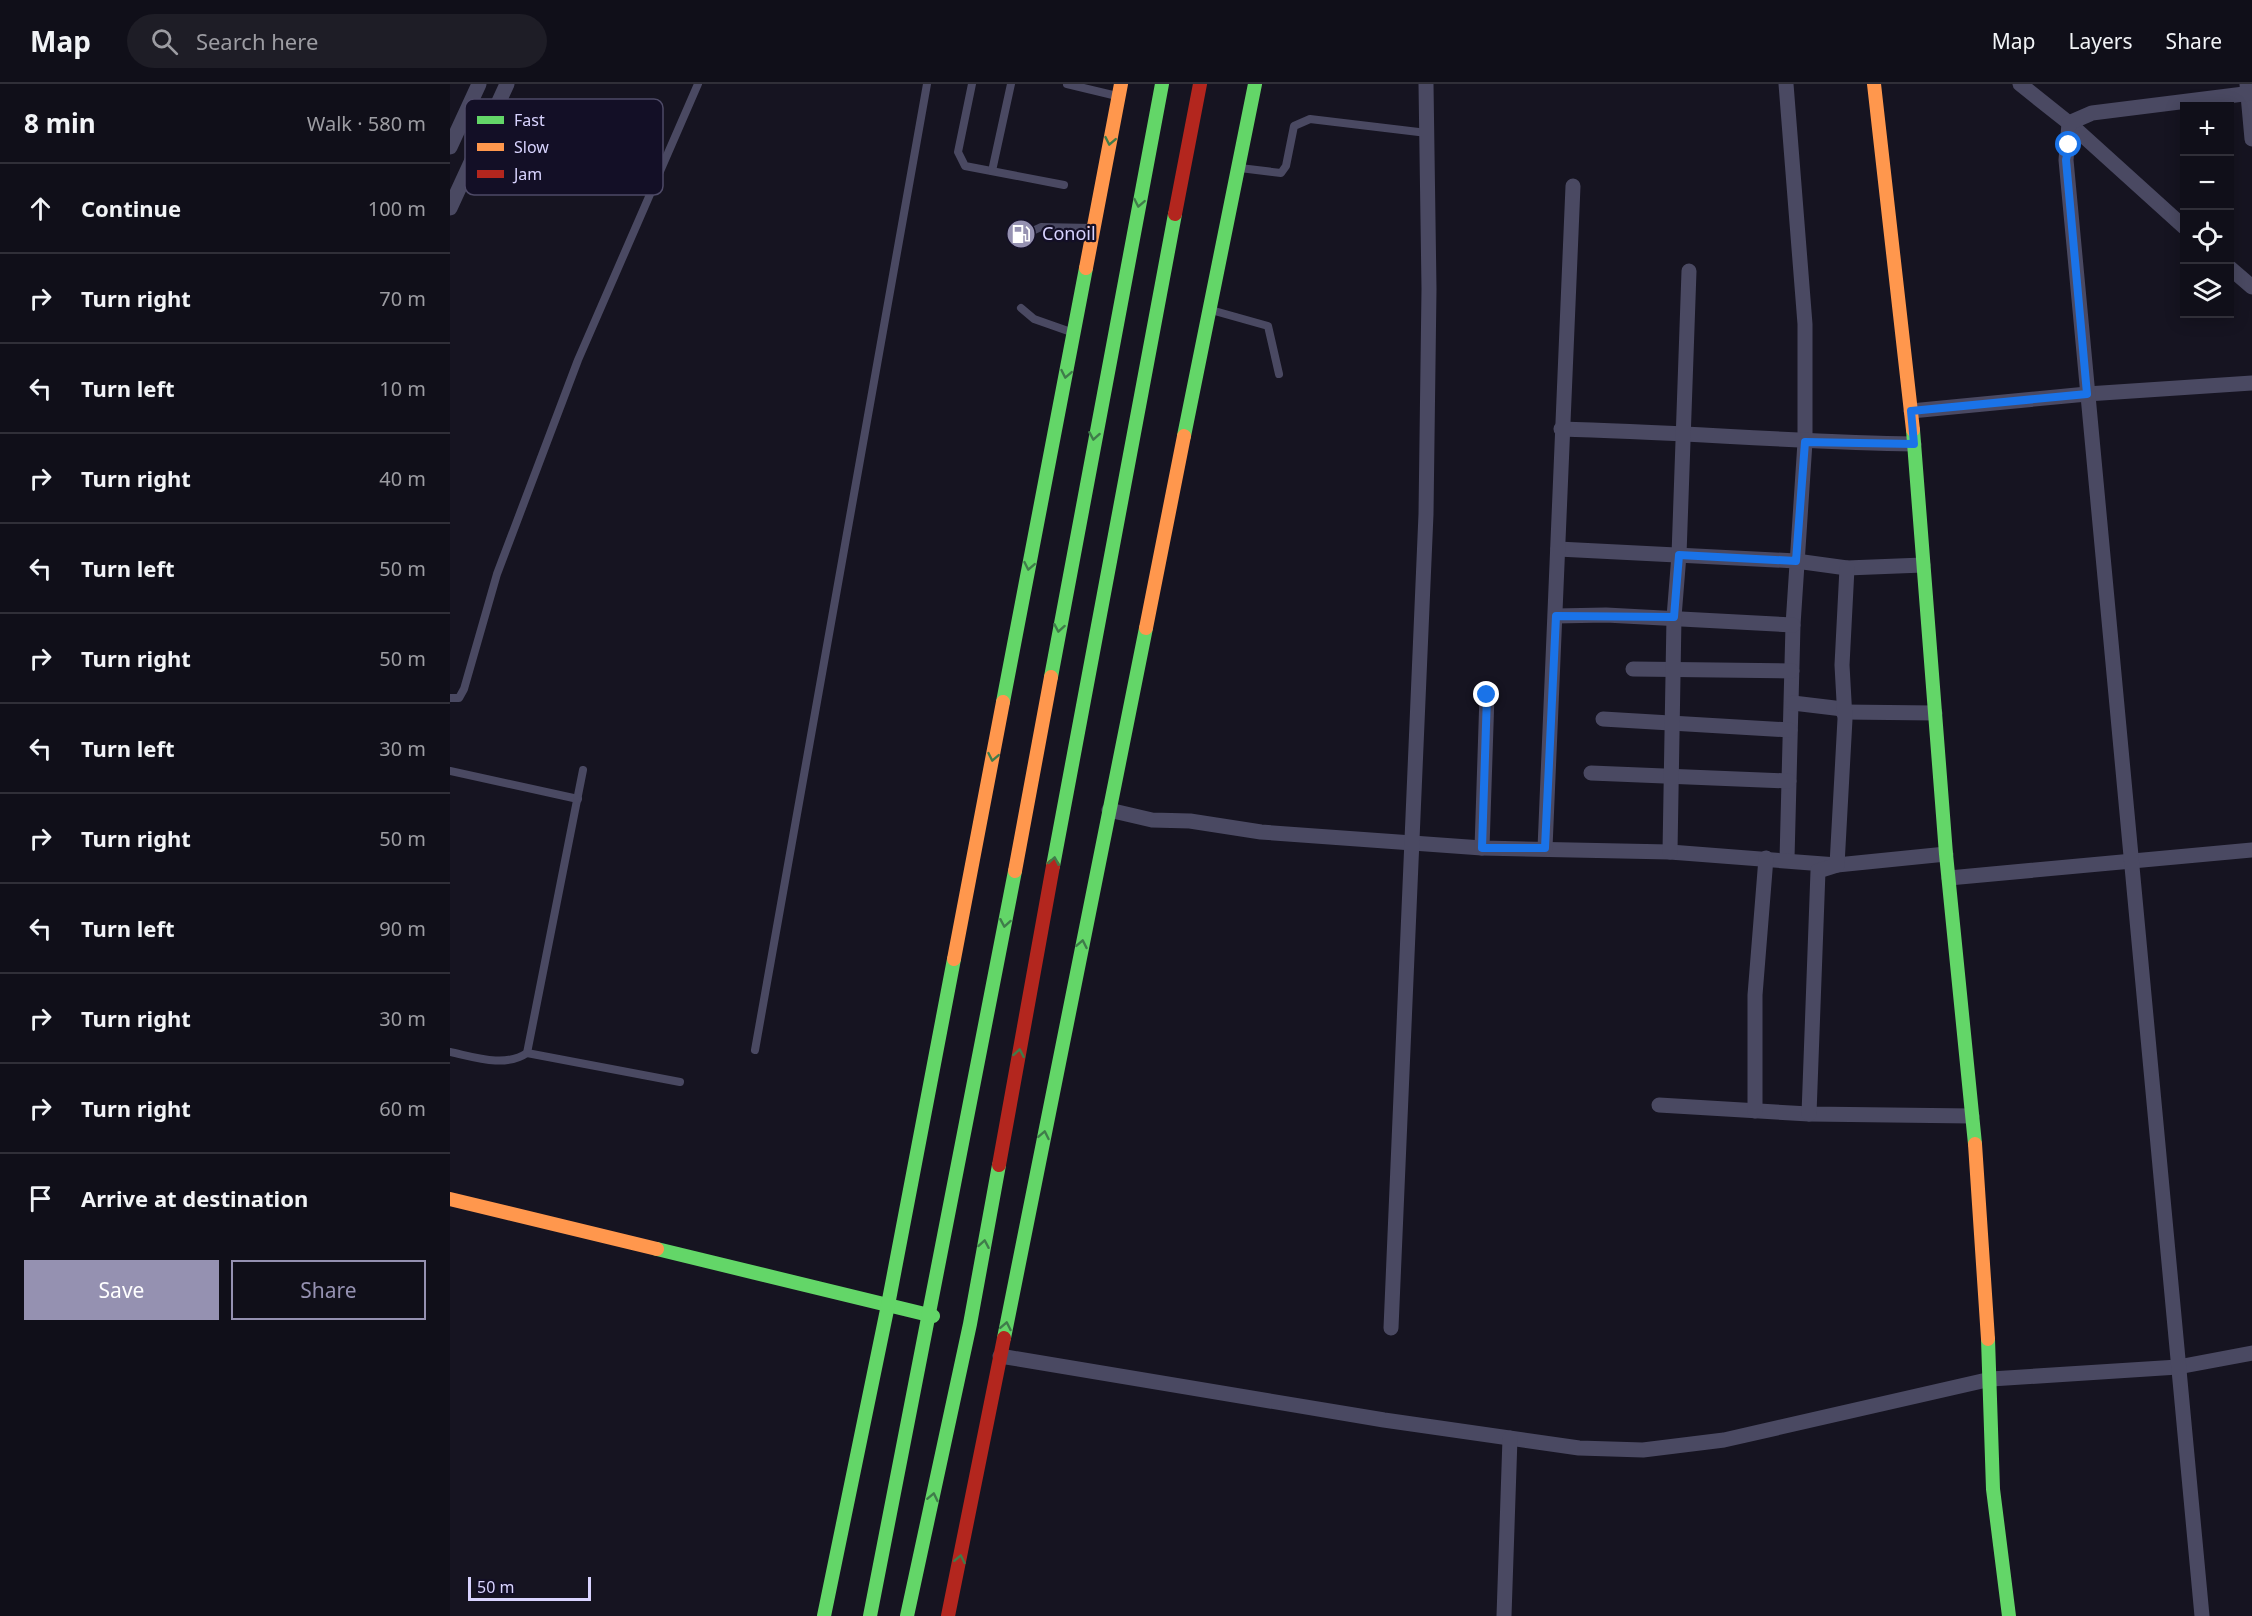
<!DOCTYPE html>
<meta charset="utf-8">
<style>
body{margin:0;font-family:"Noto Sans",sans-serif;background:#1e1d26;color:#f1f3f6}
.controls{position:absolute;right:18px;top:18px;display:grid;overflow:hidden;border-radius:0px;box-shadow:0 3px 15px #0003}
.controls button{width:54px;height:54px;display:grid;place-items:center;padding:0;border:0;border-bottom:2px solid #302f38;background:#100f19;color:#f1f3f6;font:30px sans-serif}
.scale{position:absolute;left:18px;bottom:15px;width:123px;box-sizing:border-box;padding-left:6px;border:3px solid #d9d4ff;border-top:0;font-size:16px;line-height:21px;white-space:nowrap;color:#d9d4ff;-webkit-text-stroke:4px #130f26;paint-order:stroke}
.stop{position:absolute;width:18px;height:18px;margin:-14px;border:4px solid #1a73e8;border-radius:50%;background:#fff}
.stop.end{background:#1a73e8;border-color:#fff;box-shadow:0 2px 6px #0008}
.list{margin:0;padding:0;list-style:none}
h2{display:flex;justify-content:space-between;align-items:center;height:78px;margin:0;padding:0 24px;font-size:26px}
h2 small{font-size:20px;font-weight:400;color:#9c9ca2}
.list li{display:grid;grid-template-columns:39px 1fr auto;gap:18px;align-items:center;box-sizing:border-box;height:90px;padding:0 24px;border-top:2px solid #302f38}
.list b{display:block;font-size:22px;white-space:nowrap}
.list em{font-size:20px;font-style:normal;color:#9c9ca2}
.actions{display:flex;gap:12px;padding:18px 24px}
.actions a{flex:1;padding:14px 0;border:2px solid #9591b1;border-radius:0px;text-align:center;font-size:21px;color:#9591b1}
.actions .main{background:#9591b1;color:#fff}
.icon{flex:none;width:33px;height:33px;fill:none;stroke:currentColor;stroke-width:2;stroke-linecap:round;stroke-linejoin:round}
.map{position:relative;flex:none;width:1802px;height:1532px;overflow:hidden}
header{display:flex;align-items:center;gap:36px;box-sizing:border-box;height:84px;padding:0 30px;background:#100f19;border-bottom:2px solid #302f38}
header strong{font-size:28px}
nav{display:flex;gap:33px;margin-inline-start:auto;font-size:21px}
.search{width:420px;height:54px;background:#1e1d26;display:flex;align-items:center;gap:15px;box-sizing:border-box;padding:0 21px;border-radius:33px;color:#9c9ca2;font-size:22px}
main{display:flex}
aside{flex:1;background:#100f19}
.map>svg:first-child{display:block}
</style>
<header>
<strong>Map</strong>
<div class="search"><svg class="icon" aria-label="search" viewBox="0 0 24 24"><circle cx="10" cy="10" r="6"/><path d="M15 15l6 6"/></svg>Search here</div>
<nav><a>Map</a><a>Layers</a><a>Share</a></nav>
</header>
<main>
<aside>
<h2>8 min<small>Walk · 580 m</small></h2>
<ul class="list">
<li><svg class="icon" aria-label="ahead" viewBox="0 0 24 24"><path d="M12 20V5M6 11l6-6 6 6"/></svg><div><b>Continue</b></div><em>100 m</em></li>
<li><svg class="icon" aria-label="right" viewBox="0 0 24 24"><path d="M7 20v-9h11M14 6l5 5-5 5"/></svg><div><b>Turn right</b></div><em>70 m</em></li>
<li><svg class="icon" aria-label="left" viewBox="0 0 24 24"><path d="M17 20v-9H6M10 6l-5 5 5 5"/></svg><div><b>Turn left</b></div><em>10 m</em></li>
<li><svg class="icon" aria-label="right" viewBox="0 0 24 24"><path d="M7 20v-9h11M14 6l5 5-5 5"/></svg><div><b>Turn right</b></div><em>40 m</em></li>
<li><svg class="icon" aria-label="left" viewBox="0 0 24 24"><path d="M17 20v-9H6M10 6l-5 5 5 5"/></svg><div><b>Turn left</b></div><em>50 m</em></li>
<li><svg class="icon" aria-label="right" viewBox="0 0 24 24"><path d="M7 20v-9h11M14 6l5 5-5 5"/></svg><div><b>Turn right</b></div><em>50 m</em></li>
<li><svg class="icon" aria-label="left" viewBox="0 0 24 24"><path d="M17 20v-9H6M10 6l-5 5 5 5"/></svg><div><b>Turn left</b></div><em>30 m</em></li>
<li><svg class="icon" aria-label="right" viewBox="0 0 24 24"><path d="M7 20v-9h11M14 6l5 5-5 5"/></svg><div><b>Turn right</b></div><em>50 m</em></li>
<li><svg class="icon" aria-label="left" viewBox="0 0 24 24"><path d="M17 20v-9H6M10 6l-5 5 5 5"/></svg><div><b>Turn left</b></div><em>90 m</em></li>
<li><svg class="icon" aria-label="right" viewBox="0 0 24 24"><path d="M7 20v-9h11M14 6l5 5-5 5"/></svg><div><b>Turn right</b></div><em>30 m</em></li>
<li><svg class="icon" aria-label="right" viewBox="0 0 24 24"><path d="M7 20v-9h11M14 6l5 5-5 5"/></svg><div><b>Turn right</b></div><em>60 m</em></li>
<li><svg class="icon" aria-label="arrive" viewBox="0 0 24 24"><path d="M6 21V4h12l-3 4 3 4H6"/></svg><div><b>Arrive at destination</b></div></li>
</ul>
<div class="actions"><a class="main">Save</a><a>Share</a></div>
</aside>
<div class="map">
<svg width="1802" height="1532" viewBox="0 0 1802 1532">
<rect width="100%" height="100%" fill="#161421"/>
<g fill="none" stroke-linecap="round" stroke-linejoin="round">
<g stroke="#4a4962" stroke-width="8">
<path d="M522,0L508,68L515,82L614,101"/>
<path d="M617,0L667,12"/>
<path d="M790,84L831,89L836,82L844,42L860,35L977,49"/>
<path d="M542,87L561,0"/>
<path d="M574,151L591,143L642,144"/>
<path d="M571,224L584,235L621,248"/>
<path d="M761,226L818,242L829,290"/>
<path d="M0,614H9L14,605L47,490L128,276L248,0"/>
<path d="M0,687L128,715"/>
<path d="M305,966L477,0"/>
<path d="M0,968C24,973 55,984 77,969L133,686"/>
<path d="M77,969L230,998"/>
</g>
<g stroke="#4a4962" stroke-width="15">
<path d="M1336,0L1355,240V358L1343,541L1337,775"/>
<path d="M1570,0L1619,39L1734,143"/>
<path d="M1797,0L1802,55"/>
<path d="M0,63L29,0"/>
<path d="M0,124L57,0"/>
<path d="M1780,184L1802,203"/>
<path d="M1461,327L1637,310L1802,299"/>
<path d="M1111,345C1229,348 1346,358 1464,360"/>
<path d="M1108,465L1346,477L1397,484L1473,481"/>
<path d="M1106,532L1156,531L1343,541"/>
<path d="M1183,585L1342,587"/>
<path d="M1343,619L1393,625"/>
<path d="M1393,628L1485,629"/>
<path d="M1153,635L1340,646"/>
<path d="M1141,689L1339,697"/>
<path d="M659,726L702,736L740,737L811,748L1032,764L1220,768L1387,781L1496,770"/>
<path d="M1032,764L1037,611"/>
<path d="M1095,764L1123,102"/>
<path d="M1220,768L1224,533L1229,471L1239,187"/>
<path d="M1499,794L1802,766"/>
<path d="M1209,1021L1359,1030L1522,1032"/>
<path d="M1305,1027V911L1316,774"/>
<path d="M1359,1030L1368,787L1387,781L1395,635L1392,581L1397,484"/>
<path d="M941,1244L976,430L979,205L976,0"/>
<path d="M550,1272L934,1336L1129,1364L1193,1366L1274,1356L1541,1295L1728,1283L1802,1269"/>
<path d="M1054,1532L1060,1354"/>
<path d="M1752,1532L1616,76L1619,39L1642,29L1802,9"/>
</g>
<g stroke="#63d668" stroke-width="14">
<path d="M1463,346L1496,770L1525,1060"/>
<path d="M734,352L805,0"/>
<path d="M601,593L712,0"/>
<path d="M553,618L636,184"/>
<path d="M603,782L725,130"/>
<path d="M207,1165L483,1232"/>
<path d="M554,1254L696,544"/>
<path d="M1538,1255L1543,1405L1559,1532"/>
<path d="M374,1532L438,1221L504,875"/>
<path d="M420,1532L565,787"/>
<path d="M457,1532L520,1240L549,1081"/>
</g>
<g stroke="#ff974d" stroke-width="14">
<path d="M1424,0L1463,346"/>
<path d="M636,184L671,0"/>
<path d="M696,544L734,352"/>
<path d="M565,787L601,593"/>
<path d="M504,875L553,618"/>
<path d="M1525,1060L1538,1255"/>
<path d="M0,1115L207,1165"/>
</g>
<g stroke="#b3261e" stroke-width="14">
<path d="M725,130L750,0"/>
<path d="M549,1081L603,782"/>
<path d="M498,1532L554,1254"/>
</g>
</g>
<defs><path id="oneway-chevron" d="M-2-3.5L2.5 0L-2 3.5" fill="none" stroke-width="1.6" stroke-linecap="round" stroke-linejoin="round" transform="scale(1.5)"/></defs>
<g stroke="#3f7c4a">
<use href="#oneway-chevron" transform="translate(660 57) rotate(101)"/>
<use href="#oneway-chevron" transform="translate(689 119) rotate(101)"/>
<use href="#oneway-chevron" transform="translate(616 290) rotate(101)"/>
<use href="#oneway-chevron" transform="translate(644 352) rotate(100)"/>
<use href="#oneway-chevron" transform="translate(579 482) rotate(101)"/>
<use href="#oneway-chevron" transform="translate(609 544) rotate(100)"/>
<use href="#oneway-chevron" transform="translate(543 673) rotate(101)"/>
<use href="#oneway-chevron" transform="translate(604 777) rotate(-80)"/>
<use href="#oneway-chevron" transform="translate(555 839) rotate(100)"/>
<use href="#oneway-chevron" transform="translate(632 860) rotate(-79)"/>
<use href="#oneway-chevron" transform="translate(569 969) rotate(-80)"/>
<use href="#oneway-chevron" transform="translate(594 1051) rotate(-79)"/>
<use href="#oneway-chevron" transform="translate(534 1160) rotate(-80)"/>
<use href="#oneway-chevron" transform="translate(556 1242) rotate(-79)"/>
<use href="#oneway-chevron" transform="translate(483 1413) rotate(-78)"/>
<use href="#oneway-chevron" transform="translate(510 1475) rotate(-79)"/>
</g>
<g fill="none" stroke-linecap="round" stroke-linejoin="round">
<path stroke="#1a73e8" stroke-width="8" d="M1037,611L1032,764H1095L1106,532L1224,533L1229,471L1346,477L1355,358L1464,360L1461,327L1637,310L1616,76L1619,61"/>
</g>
<defs>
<g id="fuel-disc" transform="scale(1.5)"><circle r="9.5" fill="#9591b1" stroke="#130f26"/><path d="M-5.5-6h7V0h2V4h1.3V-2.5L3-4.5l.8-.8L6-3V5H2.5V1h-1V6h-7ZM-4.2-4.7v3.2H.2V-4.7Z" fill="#fff"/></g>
</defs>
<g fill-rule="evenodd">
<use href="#fuel-disc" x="571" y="150"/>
</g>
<g text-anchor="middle" stroke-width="4.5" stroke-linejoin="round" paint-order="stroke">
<g font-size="18" fill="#d9d4ff" stroke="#130f26" text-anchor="start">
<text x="592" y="156">Conoil</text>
</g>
</g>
<rect x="15" y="15" width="198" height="96" rx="9" fill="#130f26" stroke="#4e4a67" stroke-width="1.5"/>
<rect x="27" y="32" width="27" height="8" fill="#63d668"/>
<rect x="27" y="59" width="27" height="8" fill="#ff974d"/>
<rect x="27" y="86" width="27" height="8" fill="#b3261e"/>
<g font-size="16" fill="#d9d4ff">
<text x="64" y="42">Fast</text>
<text x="64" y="69">Slow</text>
<text x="64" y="96">Jam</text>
</g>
</svg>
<div class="controls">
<button>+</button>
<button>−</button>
<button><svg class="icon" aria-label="locate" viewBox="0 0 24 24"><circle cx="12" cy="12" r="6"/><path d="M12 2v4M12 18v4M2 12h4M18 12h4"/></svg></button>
<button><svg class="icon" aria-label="layers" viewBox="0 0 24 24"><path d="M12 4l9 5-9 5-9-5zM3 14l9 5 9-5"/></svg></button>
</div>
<div class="scale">50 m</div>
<div class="stop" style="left:1619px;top:61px"></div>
<div class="stop end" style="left:1037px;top:611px"></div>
</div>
</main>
